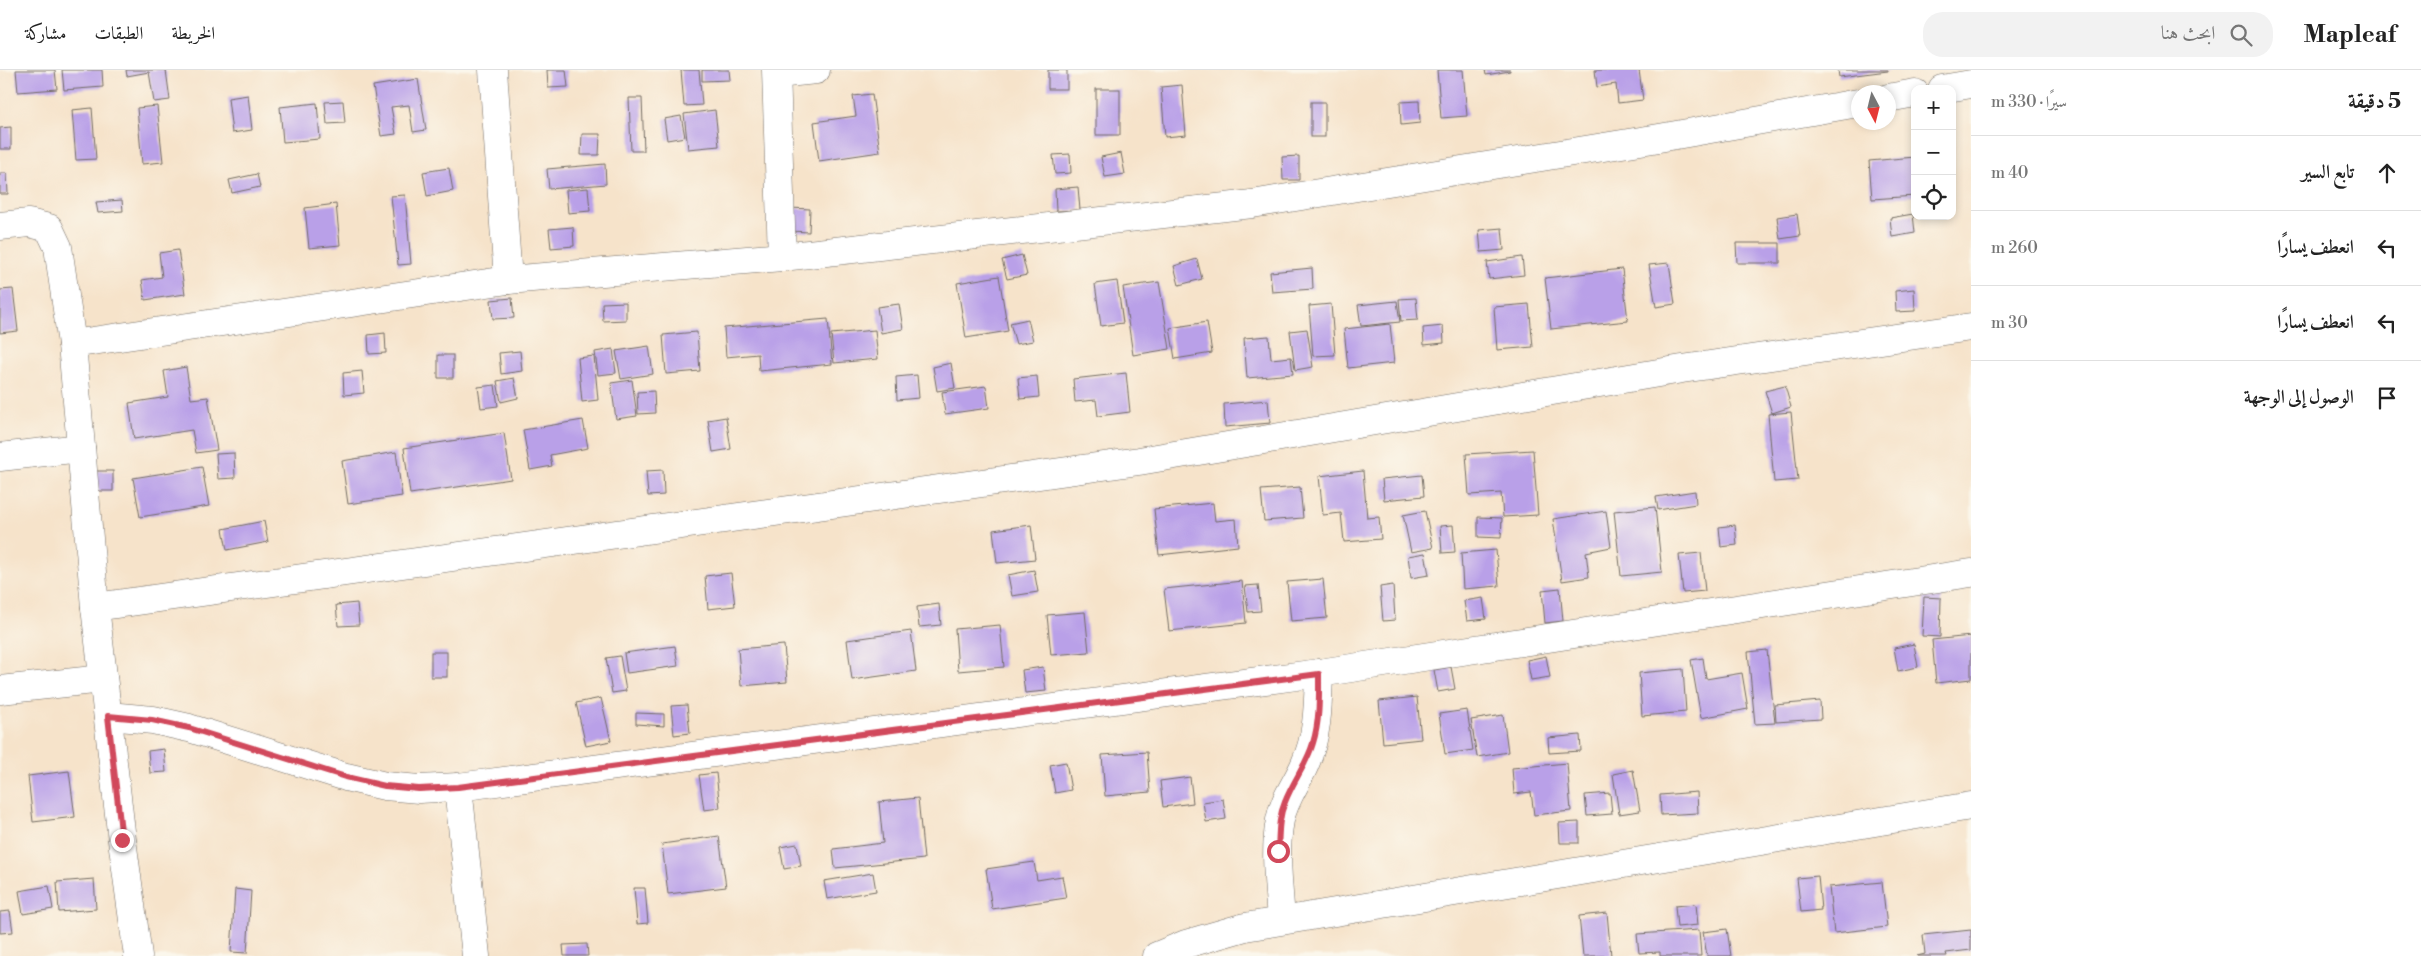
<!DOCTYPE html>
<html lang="ar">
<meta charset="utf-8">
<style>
body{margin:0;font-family:"Libre Bodoni",Amiri,serif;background:#f2f2f2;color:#222;direction:rtl}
.controls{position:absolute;right:15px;top:15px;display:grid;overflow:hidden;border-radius:10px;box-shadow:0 2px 8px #0003}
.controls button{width:45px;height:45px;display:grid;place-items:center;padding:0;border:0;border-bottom:1px solid #e0e0e0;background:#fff;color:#222;font:25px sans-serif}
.compass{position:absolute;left:1851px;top:15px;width:45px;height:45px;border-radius:50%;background:#fff;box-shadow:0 2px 8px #0003;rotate:173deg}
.stop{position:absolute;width:15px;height:15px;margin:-11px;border:4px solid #d1495b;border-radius:50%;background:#fff}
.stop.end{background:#d1495b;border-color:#fff;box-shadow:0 1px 5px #0008}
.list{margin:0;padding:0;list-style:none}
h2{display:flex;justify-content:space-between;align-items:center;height:65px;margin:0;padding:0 20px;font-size:21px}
h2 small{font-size:16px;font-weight:400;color:#767676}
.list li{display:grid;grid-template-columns:32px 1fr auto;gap:15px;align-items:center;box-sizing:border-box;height:75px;padding:0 20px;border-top:1px solid #e0e0e0}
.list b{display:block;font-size:19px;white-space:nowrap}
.list em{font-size:16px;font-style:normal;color:#767676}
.icon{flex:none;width:28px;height:28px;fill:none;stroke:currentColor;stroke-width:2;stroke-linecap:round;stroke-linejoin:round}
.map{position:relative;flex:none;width:1971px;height:886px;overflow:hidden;direction:ltr}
header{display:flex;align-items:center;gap:30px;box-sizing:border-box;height:70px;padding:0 25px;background:#fff;border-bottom:1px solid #e0e0e0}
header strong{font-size:24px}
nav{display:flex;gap:28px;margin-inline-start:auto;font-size:18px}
.search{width:350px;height:45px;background:#f2f2f2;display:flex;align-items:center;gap:12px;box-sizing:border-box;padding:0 18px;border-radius:20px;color:#767676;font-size:19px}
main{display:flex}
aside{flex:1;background:#fff}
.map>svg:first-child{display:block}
</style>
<header>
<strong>Mapleaf</strong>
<div class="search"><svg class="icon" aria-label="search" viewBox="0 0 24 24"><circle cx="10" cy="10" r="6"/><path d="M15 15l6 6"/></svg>ابحث هنا</div>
<nav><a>الخريطة</a><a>الطبقات</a><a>مشاركة</a></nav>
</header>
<main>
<aside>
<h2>5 دقيقة<small>سيرًا · 330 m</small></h2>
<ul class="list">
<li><svg class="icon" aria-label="ahead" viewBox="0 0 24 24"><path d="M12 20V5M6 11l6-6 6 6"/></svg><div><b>تابع السير</b></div><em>40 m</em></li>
<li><svg class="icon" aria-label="left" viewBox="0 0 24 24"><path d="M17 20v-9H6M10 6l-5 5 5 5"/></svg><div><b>انعطف يسارًا</b></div><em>260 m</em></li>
<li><svg class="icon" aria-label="left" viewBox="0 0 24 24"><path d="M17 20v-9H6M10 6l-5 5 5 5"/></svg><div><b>انعطف يسارًا</b></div><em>30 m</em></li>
<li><svg class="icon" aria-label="arrive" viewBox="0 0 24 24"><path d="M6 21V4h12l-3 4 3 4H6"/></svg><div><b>الوصول إلى الوجهة</b></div></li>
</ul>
</aside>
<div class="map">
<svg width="1971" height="886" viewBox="0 0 1971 886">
<rect width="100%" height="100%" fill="#fbf7ec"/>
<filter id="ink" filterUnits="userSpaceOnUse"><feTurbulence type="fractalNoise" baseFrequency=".02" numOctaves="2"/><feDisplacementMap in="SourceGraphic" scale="10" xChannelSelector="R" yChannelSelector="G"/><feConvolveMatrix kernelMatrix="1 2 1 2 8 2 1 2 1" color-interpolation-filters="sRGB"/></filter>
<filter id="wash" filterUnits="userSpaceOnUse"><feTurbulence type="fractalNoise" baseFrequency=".0096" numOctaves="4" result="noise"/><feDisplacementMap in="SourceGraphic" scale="20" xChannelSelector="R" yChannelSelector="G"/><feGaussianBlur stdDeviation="1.12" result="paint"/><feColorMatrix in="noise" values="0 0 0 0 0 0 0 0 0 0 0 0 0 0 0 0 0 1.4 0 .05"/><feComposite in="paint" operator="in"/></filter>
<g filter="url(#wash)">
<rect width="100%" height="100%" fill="#f6e3ca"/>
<g id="blocks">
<g fill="#b9a0e8">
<path d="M16,0H55L57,19L18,22Z"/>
<path d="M62,0H102L103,17L64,20Z"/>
<path d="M126,0H166L170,30L154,32L149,2L127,6Z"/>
<path d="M547,0H566L568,17L548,18Z"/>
<path d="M681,0H699L702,35L684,36Z"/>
<path d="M702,0H729L730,10L702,11Z"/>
<rect x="1048" y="0" width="19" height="19"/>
<path d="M1437,0H1463L1467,46L1441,48Z"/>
<path d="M1485,0H1510V1L1486,5Z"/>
<path d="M1595,0H1639L1643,30L1618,33L1616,14L1597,17Z"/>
<path d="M1838,0H1888V1L1839,7Z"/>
<path d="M418,9L426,60L413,62L409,35L391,37L396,64L381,66L373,16Z"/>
<path d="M1182,15L1186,65L1165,67L1161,17Z"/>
<rect x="1096" y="19" width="24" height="46"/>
<path d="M872,24L880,82L819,91L814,52L856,46L853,26Z"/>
<path d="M248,25L252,60L232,63L228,28Z"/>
<path d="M629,28H642L644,81H631Z"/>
<path d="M343,31L345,53L327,54L325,32Z"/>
<path d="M1419,31L1420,53L1401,55L1400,32Z"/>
<rect x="1311" y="32" width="14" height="35"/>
<path d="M317,33L320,69L283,72L280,37Z"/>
<path d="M157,36L163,92L142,94L137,38Z"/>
<path d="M92,38L96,89L76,90L72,40Z"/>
<path d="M715,40L719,76L688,79L684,44Z"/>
<path d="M681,46L685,67L667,70L664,49Z"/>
<path d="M11,57V79H0V58Z"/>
<path d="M582,64H600L599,85H581Z"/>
<path d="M1121,83L1125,104L1105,107L1101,87Z"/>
<path d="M1070,84L1071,103L1055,104L1053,85Z"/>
<path d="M1299,86V110H1283L1282,87Z"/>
<path d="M1915,87V126L1872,129L1869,91Z"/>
<path d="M605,94L606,114L549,119L547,99Z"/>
<path d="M449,98L453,121L427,126L423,102Z"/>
<path d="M0,103H7L8,124H0Z"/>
<path d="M257,104L260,117L232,123L229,110Z"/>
<path d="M1078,117L1080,140L1056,141L1055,119Z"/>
<path d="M588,118L590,141L568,143L566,120Z"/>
<path d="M405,125L411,194L398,195L391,126Z"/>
<path d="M122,130L123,141L98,143L96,132Z"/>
<path d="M336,134L340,175L309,178L305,138Z"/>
<path d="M790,138L810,139L809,162L790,161Z"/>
<path d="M1797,144L1800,166L1780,169L1777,147Z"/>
<path d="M1913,144L1915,163L1892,167L1890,148Z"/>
<path d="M573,157L574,176L551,178L549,159Z"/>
<path d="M1502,158L1504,180L1481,182L1479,160Z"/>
<path d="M1736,173H1780V193H1737Z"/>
<path d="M178,180L185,224L145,230L142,210L162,207L159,183Z"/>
<path d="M1022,185L1027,205L1007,209L1002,190Z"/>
<path d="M1522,187L1524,205L1489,209L1487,192Z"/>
<path d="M1197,189L1202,209L1179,215L1174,196Z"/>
<path d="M1669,193L1675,234L1656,237L1649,195Z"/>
<path d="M1312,198L1313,219L1272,222L1270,202Z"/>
<path d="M1622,199L1628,251L1551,259L1545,208Z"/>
<path d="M999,206L1008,261L966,268L957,213Z"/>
<path d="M1117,211L1123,253L1101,256L1095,214Z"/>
<path d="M1159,212L1170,279L1133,285L1123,217Z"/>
<path d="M13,219L18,261L0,263V220Z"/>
<path d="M1914,219L1915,241L1896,242L1895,221Z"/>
<path d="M512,228L514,248L493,249L491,230Z"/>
<path d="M1416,228L1418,250L1401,251L1399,229Z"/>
<path d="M1397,231L1400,252L1361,256L1358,235Z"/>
<path d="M626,232V250L603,251L602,233Z"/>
<path d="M899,234L903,259L881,263L877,237Z"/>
<path d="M1331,234L1335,285L1313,286L1309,236Z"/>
<path d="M1529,234L1533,277L1497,280L1494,237Z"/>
<path d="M828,249L832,294L759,301L758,284L726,287L724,258Z"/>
<path d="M1028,249L1033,271L1016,274L1010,253Z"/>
<path d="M1207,252L1212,283L1175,289L1170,258Z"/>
<path d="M1390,254L1394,293L1348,298L1344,259Z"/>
<path d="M1443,256L1444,273L1424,275L1423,258Z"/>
<path d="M1307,259L1313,297L1295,300L1290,261Z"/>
<path d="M875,260L878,289L834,293L831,264Z"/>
<path d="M697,262L700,301L666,304L663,265Z"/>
<path d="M385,263L386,283L369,284L368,265Z"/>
<path d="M1269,266L1271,289L1291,287L1293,304L1247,308L1244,268Z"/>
<path d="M649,276L653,304L621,309L616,281Z"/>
<path d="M613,279L616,303L598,305L595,282Z"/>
<path d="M520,281L522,301L501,304L499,283Z"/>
<rect x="438" y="285" width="15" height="23"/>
<path d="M594,286L598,330L582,332L578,288Z"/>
<path d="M951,293L955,318L937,321L933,297Z"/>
<path d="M186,297L191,329L208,327L217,380L196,383L192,360L134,369L129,333L168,327L164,301Z"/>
<path d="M362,301L364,323L344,325L343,303Z"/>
<path d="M1126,303L1130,342L1098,346L1096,330L1075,332L1073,309Z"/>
<path d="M917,305L919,328L897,330L896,307Z"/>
<path d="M1037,306L1039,327L1020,329L1018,308Z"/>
<path d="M514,308L518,328L501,332L497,311Z"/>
<path d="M632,310L637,346L616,349L611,313Z"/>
<path d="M495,315L498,336L481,338L478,317Z"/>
<path d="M986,316L989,338L945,344L942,322Z"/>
<path d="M1785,316L1791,337L1772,343L1765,321Z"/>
<path d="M654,321L655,343L638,344L637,322Z"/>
<path d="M1268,330L1270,353L1225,357L1224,334Z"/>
<path d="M1791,342L1798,410L1774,412L1768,344Z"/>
<path d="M726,347L731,379L713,382L708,350Z"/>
<path d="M583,350L588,378L550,385L552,396L530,400L523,360Z"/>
<path d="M504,363L511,409L410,424L404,378Z"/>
<path d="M1533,380L1538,445L1503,447L1501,423L1469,425L1466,384Z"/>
<path d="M396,382L402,426L348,434L342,391Z"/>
<path d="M234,383L235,408L218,409L216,384Z"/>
<path d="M202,397L209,436L140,447L133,408Z"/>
<path d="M663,400L664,425L648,426L646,401Z"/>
<rect x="94" y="401" width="19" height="20"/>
<path d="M1363,401L1367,448L1379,447L1381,469L1344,472L1341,443L1323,445L1319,406Z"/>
<path d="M1422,405L1424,426L1384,430L1382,409Z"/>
<path d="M1300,417L1303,448L1264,451L1261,420Z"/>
<path d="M1695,421L1696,434L1658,440L1656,427Z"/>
<path d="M1213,433L1215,451L1236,449L1238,476L1159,485L1154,439Z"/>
<path d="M1655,437L1662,502L1621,506L1614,441Z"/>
<path d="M1425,441L1433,478L1411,482L1403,445Z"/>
<path d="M1606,441L1611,477L1586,482L1589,507L1562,511L1553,449Z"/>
<path d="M1478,447L1502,448L1501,468L1478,467Z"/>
<path d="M264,451L268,472L227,480L223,459Z"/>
<path d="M1031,455L1035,489L997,493L993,460Z"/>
<path d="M1453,455L1455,482L1442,483L1440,456Z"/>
<path d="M1735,455L1737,475L1721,477L1719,457Z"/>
<path d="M1496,480L1499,516L1463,519L1461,483Z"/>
<path d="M1425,483L1429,505L1411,508L1408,486Z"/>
<path d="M1701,483L1705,521L1683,523L1679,485Z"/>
<path d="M1034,500L1038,522L1012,526L1008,505Z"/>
<path d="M731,503L735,536L708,539L705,506Z"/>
<path d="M1323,509L1327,548L1291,551L1287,512Z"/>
<path d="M1242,511L1246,553L1169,561L1164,519Z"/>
<path d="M1258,515L1261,541L1248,542L1245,516Z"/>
<path d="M1393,515L1395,550L1383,551L1380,517Z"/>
<path d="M1560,518L1563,551L1545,553L1542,520Z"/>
<path d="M1924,527L1941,528L1940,567L1922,566Z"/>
<path d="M1483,528L1486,549L1467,551L1464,531Z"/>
<path d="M357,533L359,555L338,556L336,535Z"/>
<path d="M939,534L941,555L919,557L917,537Z"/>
<path d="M1085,542L1089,582L1051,585L1047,545Z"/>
<path d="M1000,555L1004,597L958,601L955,559Z"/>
<path d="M911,561L916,601L852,610L847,570Z"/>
<path d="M1971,566V609L1936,613L1932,570Z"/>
<path d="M1914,574L1918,597L1898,601L1894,578Z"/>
<path d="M784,575L787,612L741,616L738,579Z"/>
<path d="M675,576L678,596L627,603L624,583Z"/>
<path d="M1767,580L1775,653L1755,654L1748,582Z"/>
<rect x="431" y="582" width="16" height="25"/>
<path d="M620,586L626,621L612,623L606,588Z"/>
<path d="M1546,586L1550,607L1531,610L1527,590Z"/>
<path d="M1703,588L1706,609L1742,603L1748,639L1701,648L1691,590Z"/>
<path d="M1043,597L1046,621L1025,623L1022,600Z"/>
<path d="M1451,597L1455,619L1438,622L1434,600Z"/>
<path d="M1683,599L1686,642L1642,646L1639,603Z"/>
<path d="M1417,627L1421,669L1383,673L1379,631Z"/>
<path d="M601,628L611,671L586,676L576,633Z"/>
<path d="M1820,631L1821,649L1776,652L1775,635Z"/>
<path d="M687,635L690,663L674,665L671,636Z"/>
<path d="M1467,640L1473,680L1445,684L1439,644Z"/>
<path d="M636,643L664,644V656L636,654Z"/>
<path d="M1503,645L1508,682L1477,687L1471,650Z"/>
<path d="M1580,665L1581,681L1549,683L1548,668Z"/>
<path d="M164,679L166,702L150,703L148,681Z"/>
<path d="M1147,682L1150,722L1105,726L1102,685Z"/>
<path d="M1066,692L1071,720L1055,723L1050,695Z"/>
<path d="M1567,693L1571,741L1534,745L1531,722L1514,724L1512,698Z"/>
<path d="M1633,700L1640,741L1619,744L1613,704Z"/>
<path d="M69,701L75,747L33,752L28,706Z"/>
<path d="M716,703L720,738L704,740L699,705Z"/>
<path d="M1190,707L1193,733L1163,737L1160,711Z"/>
<path d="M1697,722L1698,743L1661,745L1660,725Z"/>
<path d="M1610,723L1612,744L1587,746L1585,725Z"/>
<path d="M918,728L924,789L835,798L833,779L883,773L879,732Z"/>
<path d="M1223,729L1226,749L1206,752L1203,732Z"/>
<path d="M1579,752V773H1560L1559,753Z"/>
<path d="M719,766L726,817L668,824L662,774Z"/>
<path d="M797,774L801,796L784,799L780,777Z"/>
<path d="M1034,792L1037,810L1062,806L1066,828L992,839L986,799Z"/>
<path d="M873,803L876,821L827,829L824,811Z"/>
<path d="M1818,806L1821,840L1801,842L1797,808Z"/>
<path d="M94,809L96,839L59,842L57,812Z"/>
<path d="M1882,812L1887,857L1834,863L1829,817Z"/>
<path d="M49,816L53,839L23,844L19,821Z"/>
<path d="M634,818H645L648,853L637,854Z"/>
<path d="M235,819L251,821L247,883L231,882Z"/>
<path d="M1696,834L1698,855L1677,857L1675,836Z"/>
<path d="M10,841L13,862L0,863V842Z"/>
<path d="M1607,843L1611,886H1583L1579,846Z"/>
<path d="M1727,859L1731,886H1707L1703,862Z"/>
<path d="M1699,860L1701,886H1660V882L1639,883L1637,864Z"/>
<path d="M1971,860V880L1946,883L1947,886H1917L1925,884L1923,865Z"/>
<path d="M587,874L588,886H564L563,875Z"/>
</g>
</g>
</g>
<g filter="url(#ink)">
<use href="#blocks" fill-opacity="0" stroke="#726b63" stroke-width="1"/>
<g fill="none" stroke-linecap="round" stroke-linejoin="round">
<g stroke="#726b63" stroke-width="29">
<g id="minor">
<path d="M493,0L508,210"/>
<path d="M776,0L782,187"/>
<path d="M777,4L816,0"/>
<path d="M1942,19L1971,14"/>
<path d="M1888,28L1915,23"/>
<path d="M0,156L29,153L49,158L58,177L72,274L95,537L122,770L138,886"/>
<path d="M72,274L508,210L782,187L1252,134L1659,68L1858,33"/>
<path d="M0,387L81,378"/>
<path d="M95,537L1139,391L1682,299L1971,257"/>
<path d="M0,620L103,609"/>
<path d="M108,646L153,650L189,658L346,707L385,716L419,719L458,717L1319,603L1971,503"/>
<path d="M458,717L476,886"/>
<path d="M1281,850C1279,818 1274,782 1280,750C1284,729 1297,713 1305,694C1318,665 1318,635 1319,603"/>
<path d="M1157,886L1186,874L1245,857L1971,736"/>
</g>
</g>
<use href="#minor" stroke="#fff" stroke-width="28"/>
</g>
</g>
<g fill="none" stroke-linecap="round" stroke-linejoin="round" filter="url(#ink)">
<path stroke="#d1495b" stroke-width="6" d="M122,770L108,646L152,650L189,658L346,707L385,716L419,719L458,717L1319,604C1319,626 1320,650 1313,673C1307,694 1293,711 1285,732C1278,748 1279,765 1278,781"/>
</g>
</svg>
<div class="controls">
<button>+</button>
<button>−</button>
<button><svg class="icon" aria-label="locate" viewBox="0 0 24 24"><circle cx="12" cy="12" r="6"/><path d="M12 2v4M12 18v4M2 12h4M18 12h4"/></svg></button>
</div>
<svg class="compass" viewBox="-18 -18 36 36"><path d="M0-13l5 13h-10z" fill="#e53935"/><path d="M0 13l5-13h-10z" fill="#767676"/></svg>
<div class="stop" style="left:1278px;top:781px"></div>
<div class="stop end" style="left:122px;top:770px"></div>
</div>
</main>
